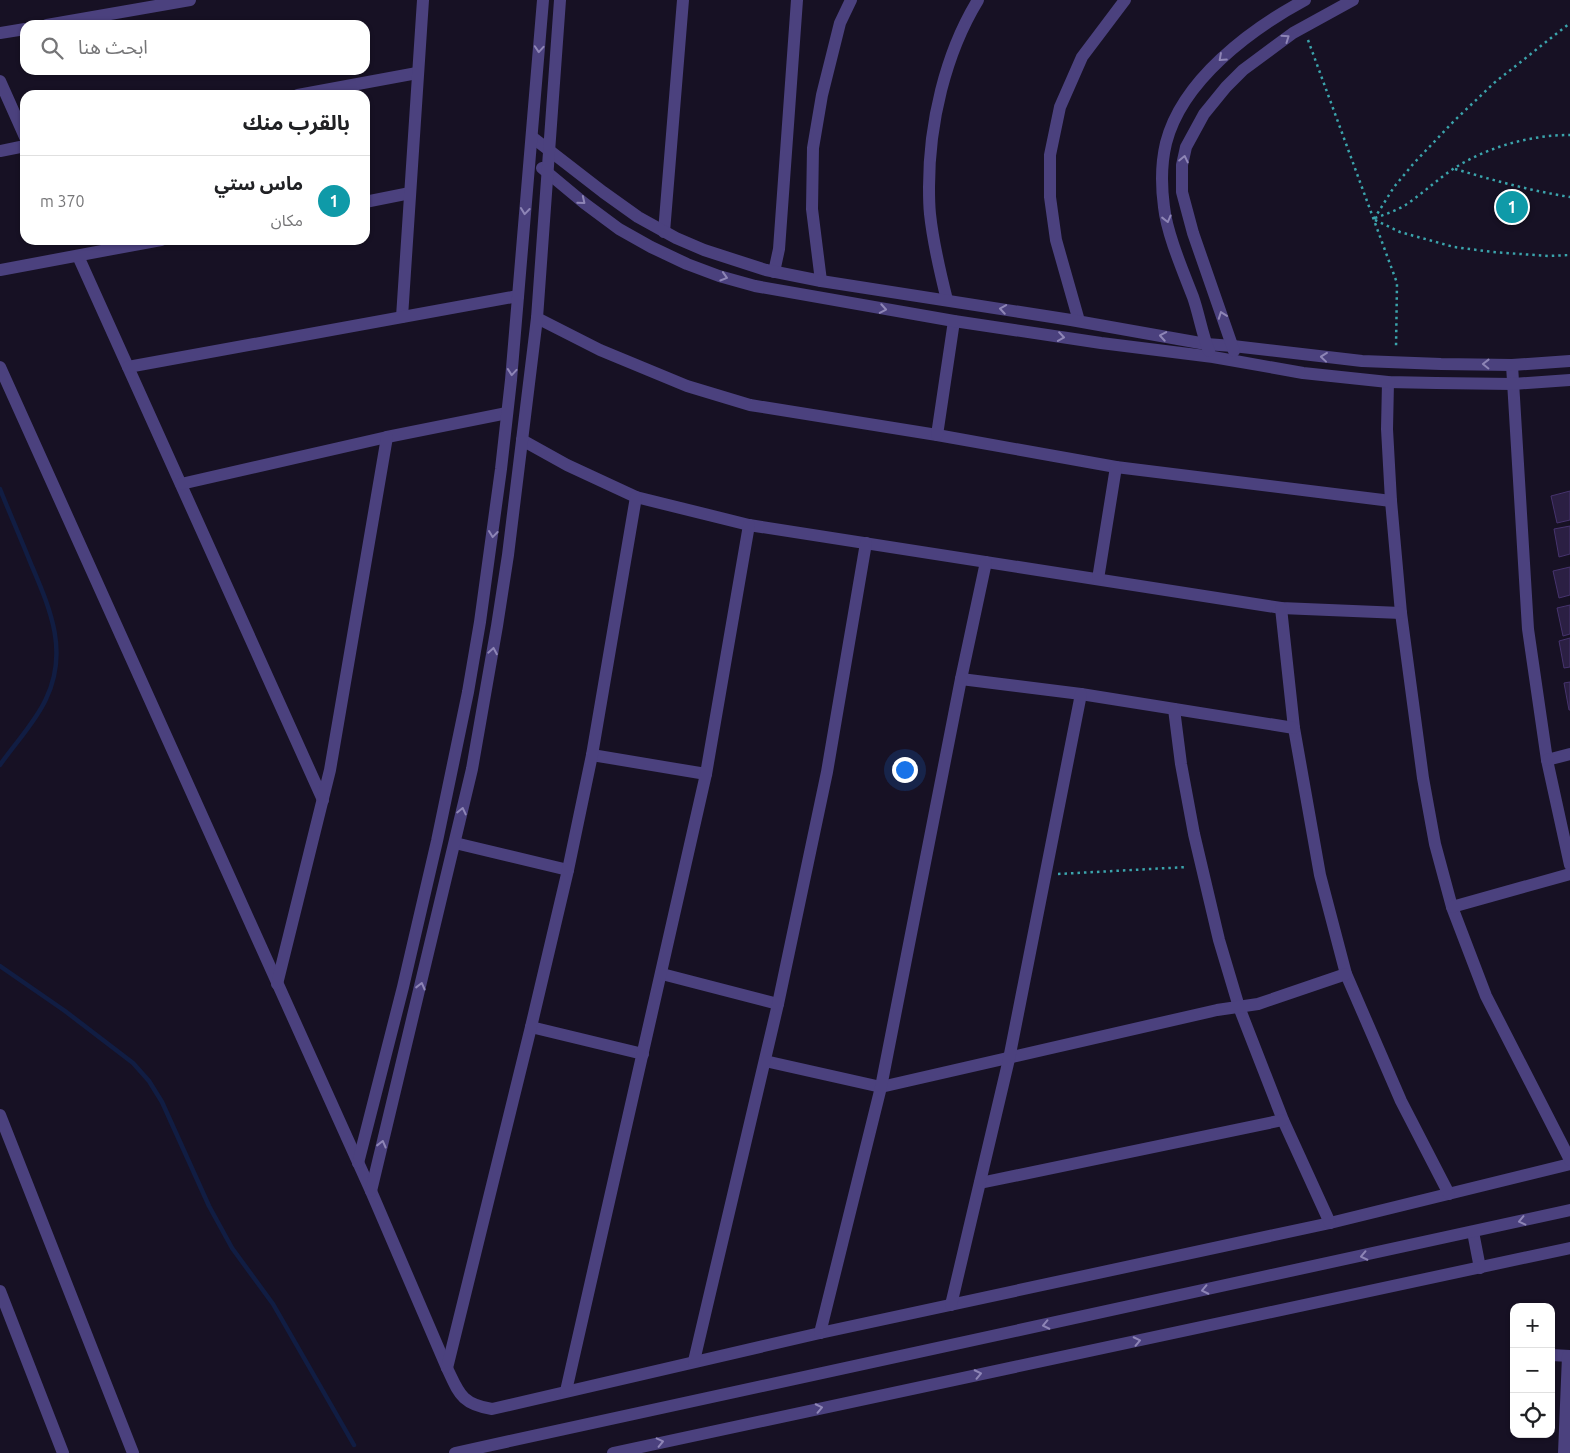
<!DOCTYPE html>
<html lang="ar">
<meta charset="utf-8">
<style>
body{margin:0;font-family:Ubuntu,"Noto Sans Arabic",sans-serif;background:#f2f2f2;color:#202124;direction:rtl}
.controls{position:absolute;right:15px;bottom:15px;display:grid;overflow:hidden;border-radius:10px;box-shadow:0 1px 4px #0004}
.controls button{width:45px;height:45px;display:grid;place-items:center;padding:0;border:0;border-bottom:1px solid #e0e0e0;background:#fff;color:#202124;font:25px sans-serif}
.you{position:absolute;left:904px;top:769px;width:18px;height:18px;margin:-12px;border:4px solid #fff;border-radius:50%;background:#1a73e8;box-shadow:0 0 0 8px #1a73e833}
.badge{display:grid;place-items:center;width:32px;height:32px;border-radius:50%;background:#db2777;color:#fff;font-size:16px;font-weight:700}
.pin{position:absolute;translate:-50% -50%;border:2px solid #fff;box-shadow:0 1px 5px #0006}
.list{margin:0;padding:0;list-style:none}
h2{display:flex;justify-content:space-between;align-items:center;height:65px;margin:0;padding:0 20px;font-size:21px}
h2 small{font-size:16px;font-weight:400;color:#757577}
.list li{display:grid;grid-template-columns:32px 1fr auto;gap:15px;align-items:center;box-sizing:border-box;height:90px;padding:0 20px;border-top:1px solid #e0e0e0}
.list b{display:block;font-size:19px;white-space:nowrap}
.list p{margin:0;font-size:16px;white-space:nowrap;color:#757577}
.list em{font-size:16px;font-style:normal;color:#757577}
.icon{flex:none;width:28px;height:28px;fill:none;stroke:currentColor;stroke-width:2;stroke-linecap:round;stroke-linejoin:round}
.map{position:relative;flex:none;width:1570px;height:1453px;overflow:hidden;direction:ltr}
.search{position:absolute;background:#fff;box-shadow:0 1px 4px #0004;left:20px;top:20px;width:350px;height:55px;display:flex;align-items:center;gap:12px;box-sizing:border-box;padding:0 18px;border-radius:15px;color:#757577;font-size:19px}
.panel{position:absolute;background:#fff;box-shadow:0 1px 4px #0004;left:20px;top:90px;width:350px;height:155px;border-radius:15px;direction:rtl}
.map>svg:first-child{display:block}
</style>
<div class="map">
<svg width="1570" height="1453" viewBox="0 0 1570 1453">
<rect width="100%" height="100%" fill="#171124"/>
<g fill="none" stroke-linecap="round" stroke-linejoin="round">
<g stroke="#111d43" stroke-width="4.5">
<path d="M0,489C10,514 21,539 31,564C50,609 69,651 46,699C35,723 15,743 0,765"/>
<path d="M0,966L65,1011L133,1063L149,1081L162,1102L209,1206L232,1248L273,1304L354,1445"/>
</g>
</g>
<g fill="#2b1f43" stroke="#46336d">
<path d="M1570,491V520L1557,523L1551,496Z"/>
<path d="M1570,526V554L1559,557L1554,529Z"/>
<path d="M1570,567V595L1559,598L1553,571Z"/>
<path d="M1570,605V634L1563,636L1557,608Z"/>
<path d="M1570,638V667L1564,668L1559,641Z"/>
<path d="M1570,682V710H1569L1564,683Z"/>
</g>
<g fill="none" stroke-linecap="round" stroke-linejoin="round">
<g stroke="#3ba4ac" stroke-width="2.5" stroke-dasharray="2.5 4" stroke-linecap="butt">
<path d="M1308,40L1397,283L1396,349"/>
<path d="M1455,169C1493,180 1531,191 1570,197"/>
<path d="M1375,218C1386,214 1398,210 1407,204C1423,193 1437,180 1453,169C1487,147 1530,135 1570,135"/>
<path d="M1374,219L1394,187L1414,163L1454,121L1494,83L1570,23"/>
<path d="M1375,220L1400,232L1454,247L1493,252L1548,256L1570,255"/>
<path d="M1058,874L1187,867"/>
</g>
<g stroke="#4b417e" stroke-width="12">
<path d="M47,25L190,0"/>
<path d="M0,33L25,29"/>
<path d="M0,81L25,137"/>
<path d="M298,95L417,73"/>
<path d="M0,151L25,146"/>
<path d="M365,202L410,193"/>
<path d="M664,232L683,0"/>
<path d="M78,256L323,800"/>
<path d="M0,270L161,240"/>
<path d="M774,272L779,249L797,0"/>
<path d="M821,281L812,209L813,148L822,95L840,23L851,0"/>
<path d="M947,300C940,272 933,243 930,214C929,205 929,196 929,187C929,124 945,54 978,0"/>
<path d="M402,317L423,0"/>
<path d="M537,318L600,350L687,386L750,405L937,435L1116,467L1391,501"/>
<path d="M1079,321L1056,240L1050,197V155L1060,107L1082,57L1125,0"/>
<path d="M1512,365L1528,629L1547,760L1570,865"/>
<path d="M0,367L371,1191L447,1368C459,1393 461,1404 492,1409L820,1333L1330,1223L1570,1164"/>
<path d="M128,367L518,296"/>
<path d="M1388,382L1387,429L1391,501L1401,613L1423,778L1435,844L1452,907L1486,996L1570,1160"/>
<path d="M937,435L954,321"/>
<path d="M522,440L567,465L636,497L749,525L1281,608L1401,613"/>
<path d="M181,484L387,437L507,413"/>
<path d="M1098,579L1116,467"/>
<path d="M1281,608L1294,728L1320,875L1346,974L1401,1101L1449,1194"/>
<path d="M961,679L1081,694L1294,728"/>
<path d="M1174,709L1181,764L1194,834L1219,940L1239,1007L1283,1120L1330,1223"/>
<path d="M592,755L706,774"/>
<path d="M1547,760L1570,754"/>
<path d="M455,843L568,870"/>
<path d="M1452,907L1570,874"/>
<path d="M662,974L778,1004"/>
<path d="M277,984L330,770L387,437"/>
<path d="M531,1027L643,1054"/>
<path d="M765,1061L881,1087L1217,1010L1258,1004L1346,974"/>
<path d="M980,1183L1283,1120"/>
<path d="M0,1291L63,1453"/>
<path d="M951,1305L1009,1059L1081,694"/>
<path d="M820,1333L881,1087L961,679L986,562"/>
<path d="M1551,1355L1570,1356"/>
<path d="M694,1361L778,1004L827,772L866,543"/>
<path d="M447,1368L531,1027L568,870L592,755L636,497"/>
<path d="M566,1391L706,774L749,525"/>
<path d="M1564,1453L1568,1356"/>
</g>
<g stroke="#4b417e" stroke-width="12">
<path d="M532,137L603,192L638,217L676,238L704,250L766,270L821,281L1071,320L1206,344L1233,346L1362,361L1441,364L1512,365L1570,361"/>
<path d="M542,168L584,203L619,229L651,247L687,264L719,276L755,286L954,321L1101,343L1213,357L1303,373L1388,382L1436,383L1513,384L1570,380"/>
<path d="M1209,351C1202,334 1199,314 1193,297C1183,271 1167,234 1164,207C1161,185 1161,164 1166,143C1182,80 1251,29 1305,0"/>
<path d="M1234,351L1193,233L1182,192V165L1186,147L1204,114L1226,87L1243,70L1293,33L1353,0"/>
<path d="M0,1115L133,1453"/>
<path d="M358,1163L403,987L437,841L468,692L480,622L501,469L511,380L543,0"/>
<path d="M371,1191L472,769L497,626L508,555L537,318L560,0"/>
<path d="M1473,1232L1480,1268"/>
<path d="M455,1453L1570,1210"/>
<path d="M613,1453L1570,1248"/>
</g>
</g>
<defs><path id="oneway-chevron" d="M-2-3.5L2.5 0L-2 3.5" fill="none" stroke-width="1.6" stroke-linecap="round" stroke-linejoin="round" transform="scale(1.25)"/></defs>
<g stroke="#8e85b6">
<use href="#oneway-chevron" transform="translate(1286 38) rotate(-35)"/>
<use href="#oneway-chevron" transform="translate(539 49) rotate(94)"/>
<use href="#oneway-chevron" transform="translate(1222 58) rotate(138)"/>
<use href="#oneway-chevron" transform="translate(1184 159) rotate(-78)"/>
<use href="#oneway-chevron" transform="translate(582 201) rotate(39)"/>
<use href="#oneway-chevron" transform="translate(525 211) rotate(96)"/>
<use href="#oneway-chevron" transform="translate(1167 219) rotate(76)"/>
<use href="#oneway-chevron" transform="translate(724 277) rotate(17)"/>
<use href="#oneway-chevron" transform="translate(883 309) rotate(10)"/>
<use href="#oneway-chevron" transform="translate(1003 309) rotate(-171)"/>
<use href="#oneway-chevron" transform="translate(1222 315) rotate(-110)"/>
<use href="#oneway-chevron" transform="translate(1163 336) rotate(-170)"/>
<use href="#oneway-chevron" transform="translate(1061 337) rotate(8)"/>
<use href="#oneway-chevron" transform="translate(1324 357) rotate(-174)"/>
<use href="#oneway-chevron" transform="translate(1486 364) rotate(-179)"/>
<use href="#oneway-chevron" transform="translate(512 372) rotate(95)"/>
<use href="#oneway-chevron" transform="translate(493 534) rotate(97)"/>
<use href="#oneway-chevron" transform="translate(493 651) rotate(-80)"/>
<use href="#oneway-chevron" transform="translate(462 811) rotate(-77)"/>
<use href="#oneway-chevron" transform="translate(421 986) rotate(-76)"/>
<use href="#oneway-chevron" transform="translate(382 1144) rotate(-76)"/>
<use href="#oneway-chevron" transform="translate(1522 1221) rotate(167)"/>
<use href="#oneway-chevron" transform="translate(1364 1256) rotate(168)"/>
<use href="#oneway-chevron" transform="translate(1205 1290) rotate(168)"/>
<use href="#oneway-chevron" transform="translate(1046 1325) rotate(168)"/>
<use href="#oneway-chevron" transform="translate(1137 1341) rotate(-12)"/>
<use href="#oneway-chevron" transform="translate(978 1374) rotate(-12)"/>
<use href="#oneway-chevron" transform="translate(819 1408) rotate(-12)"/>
<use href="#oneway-chevron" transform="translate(660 1442) rotate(-13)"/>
</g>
</svg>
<div class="controls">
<button>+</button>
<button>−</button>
<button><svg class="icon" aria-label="locate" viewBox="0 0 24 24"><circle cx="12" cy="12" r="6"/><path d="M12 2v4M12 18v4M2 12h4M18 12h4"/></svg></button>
</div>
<div class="you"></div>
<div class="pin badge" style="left:1512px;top:207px;background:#0f9aa8">1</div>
<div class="search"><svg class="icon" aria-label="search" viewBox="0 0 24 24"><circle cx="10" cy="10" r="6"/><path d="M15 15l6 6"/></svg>ابحث هنا</div>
<section class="panel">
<h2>بالقرب منك<small></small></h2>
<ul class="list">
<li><span class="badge" style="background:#0f9aa8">1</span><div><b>ماس ستي</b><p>مكان</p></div><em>370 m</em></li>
</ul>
</section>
</div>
